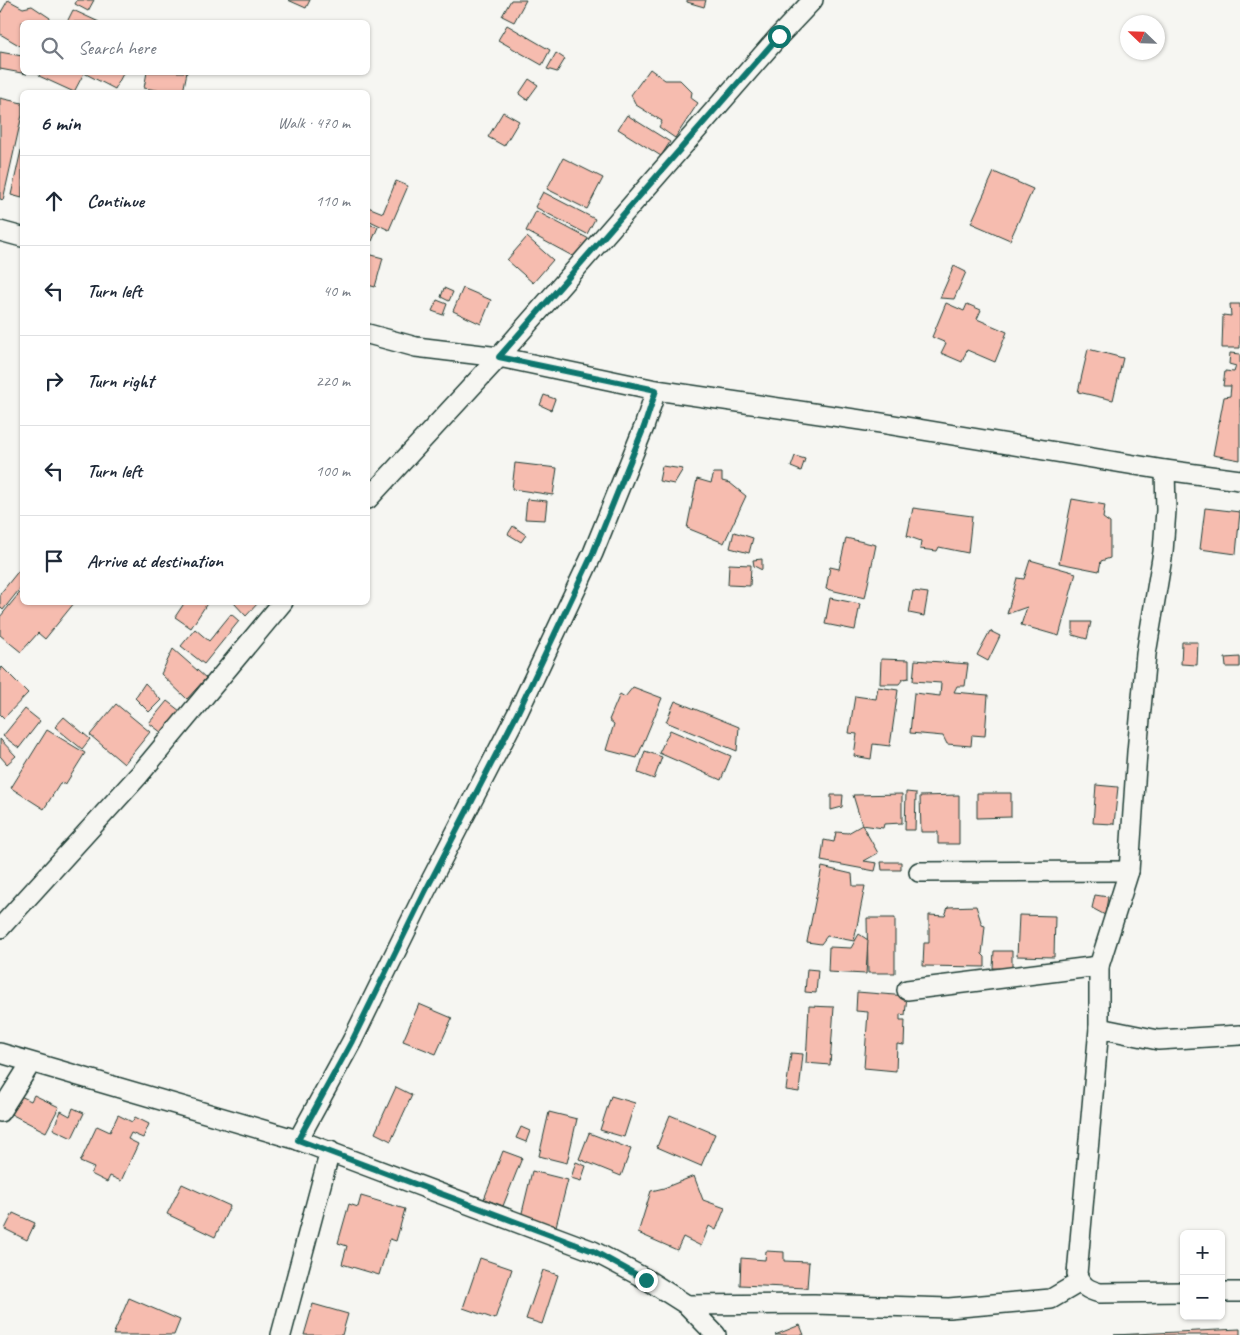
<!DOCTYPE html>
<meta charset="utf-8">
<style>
body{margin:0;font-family:Caveat,sans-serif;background:#f6f6f7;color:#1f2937}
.controls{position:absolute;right:15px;bottom:15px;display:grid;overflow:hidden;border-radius:8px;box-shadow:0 1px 4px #0004}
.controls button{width:45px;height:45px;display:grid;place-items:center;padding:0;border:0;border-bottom:1px solid #e0e1e3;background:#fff;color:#1f2937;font:25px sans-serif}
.compass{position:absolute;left:1120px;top:15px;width:45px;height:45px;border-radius:50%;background:#fff;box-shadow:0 1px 4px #0004;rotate:293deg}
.stop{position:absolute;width:15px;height:15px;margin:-11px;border:4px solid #0f766e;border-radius:50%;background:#fff}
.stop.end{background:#0f766e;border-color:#fff;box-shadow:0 1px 5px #0008}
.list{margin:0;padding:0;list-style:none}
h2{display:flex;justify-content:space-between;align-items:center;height:65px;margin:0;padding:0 20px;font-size:21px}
h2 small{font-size:16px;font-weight:400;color:#747a83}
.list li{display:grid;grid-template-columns:32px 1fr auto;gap:15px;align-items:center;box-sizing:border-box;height:90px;padding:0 20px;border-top:1px solid #e0e1e3}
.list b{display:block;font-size:19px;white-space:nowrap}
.list em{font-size:16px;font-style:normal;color:#747a83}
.icon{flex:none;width:28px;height:28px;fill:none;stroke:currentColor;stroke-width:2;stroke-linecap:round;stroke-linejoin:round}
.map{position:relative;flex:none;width:1240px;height:1335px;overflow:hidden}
.search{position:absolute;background:#fff;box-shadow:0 1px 4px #0004;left:20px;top:20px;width:350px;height:55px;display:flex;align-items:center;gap:12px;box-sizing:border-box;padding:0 18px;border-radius:8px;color:#747a83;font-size:19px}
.panel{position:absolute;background:#fff;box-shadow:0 1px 4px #0004;left:20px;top:90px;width:350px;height:515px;border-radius:8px}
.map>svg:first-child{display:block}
</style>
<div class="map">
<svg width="1240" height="1335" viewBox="0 0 1240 1335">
<rect width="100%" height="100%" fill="#f6f6f2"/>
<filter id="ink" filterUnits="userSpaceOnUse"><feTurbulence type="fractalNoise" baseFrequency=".02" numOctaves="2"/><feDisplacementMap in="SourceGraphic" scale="10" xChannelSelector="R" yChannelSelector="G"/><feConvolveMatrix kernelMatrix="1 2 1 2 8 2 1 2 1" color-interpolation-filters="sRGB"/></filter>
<g filter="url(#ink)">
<g fill="#f6bcaf" stroke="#1f3d34">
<path d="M8,0L23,8L32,6L50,18L49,22H22V47L0,34V14Z"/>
<path d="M77,0H94L88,11L75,4Z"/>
<path d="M288,0H310L306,8Z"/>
<path d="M511,0H526L514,22L502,16Z"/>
<path d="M687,0H706L704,7L687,2Z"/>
<path d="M73,10L99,22H67Z"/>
<path d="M507,25L550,50L542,65L498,40Z"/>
<path d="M0,52L22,56V72L27,74L0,69Z"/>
<path d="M556,53L565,59L557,72L547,69Z"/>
<path d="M650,69L665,80H680L692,92L691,98L698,103L675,138L659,127L662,121L636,105L631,95Z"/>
<path d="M41,72H124L115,89L84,73L74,92L39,76Z"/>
<path d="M147,72H187L183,92H168L144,88Z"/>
<path d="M529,79L538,85L527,100L519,94Z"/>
<path d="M0,98L22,103V115L3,200L0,199Z"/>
<path d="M503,112L519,121L504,146L488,137Z"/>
<path d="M627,115L670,142L661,156L618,129Z"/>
<path d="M22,146V198L11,195Z"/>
<path d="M563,158L603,178L587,209L547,189Z"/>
<path d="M994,172L1033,189L1010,240L971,223Z"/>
<path d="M396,181L408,186L389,230L368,220V207L383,213Z"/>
<path d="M543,192L595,219L587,234L535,207Z"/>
<path d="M536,211L589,239L578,259L526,231Z"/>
<path d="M368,224L378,227L372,241L368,239Z"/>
<path d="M527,237L553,260L533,283L507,260Z"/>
<path d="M368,254L383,258L375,287L368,285Z"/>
<path d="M954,266L966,272L954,299L940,298Z"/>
<path d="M444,288L453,292L449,301L441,297Z"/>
<path d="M463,288L491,300L481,324L453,311Z"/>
<path d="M437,300L447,304L443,315L432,311Z"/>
<path d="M946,303L964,311L967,304L981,310L977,319L1007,332L995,362L967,350L962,362L941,353L946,343L932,337Z"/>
<path d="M1230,304H1240V348H1222L1223,315L1231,316Z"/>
<path d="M1088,349L1123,358L1113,400L1078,392Z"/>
<path d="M1230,353L1240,354V460L1213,455L1224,397L1230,396L1231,386H1223L1225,371L1234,372L1236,366L1229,364Z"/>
<path d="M544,395L555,399L551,410L540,405Z"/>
<path d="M795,456L805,459L801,471L791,467Z"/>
<path d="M515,463L557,468L553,495L512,489Z"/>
<path d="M662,466L683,469L674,484L659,481Z"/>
<path d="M714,473H722V481L730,483L746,496L724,543L687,528L697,479L711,483Z"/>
<path d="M527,499L547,501L545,520L525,519Z"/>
<path d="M1072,499L1105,505L1103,518L1110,523V558L1101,561L1099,571L1059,563Z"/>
<path d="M913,508L972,516L968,553L939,547L937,551L920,549L921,541L907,536Z"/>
<path d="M1205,508L1240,512L1236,554L1200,549Z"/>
<path d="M513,526L526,535L521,542L508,534Z"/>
<path d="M734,532L753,538L749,553L730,548Z"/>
<path d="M846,538L876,545L865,598L826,589L830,567L839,569Z"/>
<path d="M762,559V570L754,566L753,560Z"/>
<path d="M1030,560L1076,573L1059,636L1021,625L1027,607L1007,614L1017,578L1024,579Z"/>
<path d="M729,564L751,565L750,586L728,585Z"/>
<path d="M20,569L22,571V586L3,610L0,607V594Z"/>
<path d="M22,590V602H75L45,639L38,633L21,652L0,635V617Z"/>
<path d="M913,591L928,593L924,616L909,613Z"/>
<path d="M830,598L860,604L855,630L825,624Z"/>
<path d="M185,602H208L191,628L175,617Z"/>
<path d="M233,602H259L246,616Z"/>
<path d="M231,614L239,621L204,664L181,646L195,629L209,641Z"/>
<path d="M1073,622H1091L1087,639L1073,635Z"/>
<path d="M990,631L1000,636L988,661L977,655Z"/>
<path d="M1182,642H1198L1197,665L1181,664Z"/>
<path d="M173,649L206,678L187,699L161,674Z"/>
<path d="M1240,657V667H1226L1225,658Z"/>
<path d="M881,659L909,660V678L903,679L899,684H880Z"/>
<path d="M915,660L968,664L965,686H957L954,692L988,695L985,736L972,735L971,746L947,744L943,736L910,733L914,693L940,696L941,683L913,681Z"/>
<path d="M2,667L28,693L4,718L0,714V669Z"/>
<path d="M145,683L161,700L149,712L135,698Z"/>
<path d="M633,687L662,698L637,758L606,750L614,724L609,720L620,694L625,697Z"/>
<path d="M878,687L898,690L890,746L873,744L871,759L854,756L857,734L849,733L855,696L876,699Z"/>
<path d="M167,701L180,711L162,733L149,723Z"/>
<path d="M675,701L739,727L737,751L666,722Z"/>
<path d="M116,704L150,732L124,764L90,735Z"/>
<path d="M25,709L40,721L19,748L3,736Z"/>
<path d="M64,717L90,739L82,749L55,727Z"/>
<path d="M47,730L85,753L65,785L61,782L44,809L11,788Z"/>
<path d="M670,730L731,756L721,780L659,753Z"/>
<path d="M0,739L16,756L7,764L0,756Z"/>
<path d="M645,751L662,757L654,779L638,773Z"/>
<path d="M1096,785L1118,787L1114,824L1093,823Z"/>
<path d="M906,792L916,793L915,830H905Z"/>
<path d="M977,793H1011V817L977,818Z"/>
<path d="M902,794V823L884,824L883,828L862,825L853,795Z"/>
<path d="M831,795H843L842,807L831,810Z"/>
<path d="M959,795V844H938V832H921L920,796Z"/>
<path d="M862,825L878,853L864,861L877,863L875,871L821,861L824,840L834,842L836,832L848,833Z"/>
<path d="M881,862H901V870H882Z"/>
<path d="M822,867L852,874L853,886H865L854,941L827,936L821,944L807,942Z"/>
<path d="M1095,895L1108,897L1105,915L1092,908Z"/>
<path d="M976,906L982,925L985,926L982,954L985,957V967L923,966L924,943H929V915L945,916L948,907Z"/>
<path d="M1019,915L1055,916L1054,957L1017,956Z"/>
<path d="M867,918H895V973H868Z"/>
<path d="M859,934L868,940L866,974L828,972L829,947L851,948Z"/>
<path d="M994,951H1012V969L993,968Z"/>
<path d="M807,969L818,970L816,993L805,992Z"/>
<path d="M857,992L907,996L905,1015L900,1014V1020H905L904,1045L897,1044L896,1071L864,1068L868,1012L856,1011Z"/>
<path d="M419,1004L452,1018L436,1054L403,1041Z"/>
<path d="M809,1006L834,1007L830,1065L806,1063Z"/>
<path d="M791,1053L803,1054L799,1092L786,1090Z"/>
<path d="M396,1087L412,1095L391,1141L375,1133Z"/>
<path d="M12,1092L31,1101L34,1095L59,1107L46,1132L3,1110Z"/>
<path d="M611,1096L635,1103L624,1137L600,1130Z"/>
<path d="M73,1108L84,1113L72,1138L53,1129L61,1111L70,1116Z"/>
<path d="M549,1112L577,1119L567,1163L539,1156Z"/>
<path d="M118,1115L132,1122L135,1117L149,1124L143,1138L131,1133L128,1139L138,1144L121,1181L110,1176L107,1182L91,1174L94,1168L80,1162L97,1126L110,1132Z"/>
<path d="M670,1115L715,1134L701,1166L657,1147Z"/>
<path d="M521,1127L530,1131L526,1142L516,1138Z"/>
<path d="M589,1133L631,1149L621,1176L579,1159Z"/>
<path d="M503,1151L522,1158L503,1206L484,1199Z"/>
<path d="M576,1162L586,1166L581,1181L571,1178Z"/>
<path d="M532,1171L568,1180L556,1226L521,1217Z"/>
<path d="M694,1176L703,1200L725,1208L716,1230L709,1226L701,1246L683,1237L677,1250L638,1233L651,1191L664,1188Z"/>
<path d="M182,1184L230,1206L215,1237L167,1214Z"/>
<path d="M361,1196L405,1209L396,1241L390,1239L379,1275L342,1264L347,1246L338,1243L349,1204L358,1207Z"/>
<path d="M13,1213L35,1223L27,1240L5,1229Z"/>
<path d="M766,1251L784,1252V1261L809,1262L807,1288L740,1285L741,1258L765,1260Z"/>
<path d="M480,1258L512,1269L495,1319L463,1308Z"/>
<path d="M543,1270L558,1275L542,1324L526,1319Z"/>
<path d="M129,1298L180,1320L174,1335H113Z"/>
<path d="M313,1304L348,1314L342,1335H304Z"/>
<path d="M800,1325L804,1335H775Z"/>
<path d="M1240,1329V1335H1114Z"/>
</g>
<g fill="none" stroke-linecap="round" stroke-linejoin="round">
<g stroke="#1f3d34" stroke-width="22">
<g id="minor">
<path d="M0,231L22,237"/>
<path d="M368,334L416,347L499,357L656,390L881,423L1165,470L1240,480"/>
<path d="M368,499L499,357L779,36L813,0"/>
<path d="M919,872L1129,871"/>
<path d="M0,928L139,775L283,602"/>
<path d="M1099,966L1129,871L1137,752L1146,654L1163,552L1166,510L1165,470"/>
<path d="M907,990L1099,966V1028L1077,1274C1081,1286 1088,1290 1100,1293L1184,1292"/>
<path d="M1099,1028L1158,1040L1240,1035"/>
<path d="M0,1053L298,1140L593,1251L646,1279L687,1305L716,1335"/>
<path d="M0,1112L31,1063"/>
<path d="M298,1140L352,1041L425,892L518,712L593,553L644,427L656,390"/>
<path d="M1221,1292H1240"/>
<path d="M687,1305L814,1304L949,1308L1051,1299L1080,1282"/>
<path d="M281,1335L330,1151"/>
</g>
</g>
<use href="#minor" stroke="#f6f6f2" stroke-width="19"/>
</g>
</g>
<g fill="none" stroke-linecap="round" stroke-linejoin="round" filter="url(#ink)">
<path stroke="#0f766e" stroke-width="6" d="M646,1280L593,1251L298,1140L352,1041L425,892L518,712L593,553L644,427L656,390L499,357L779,36"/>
</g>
</svg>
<div class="controls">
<button>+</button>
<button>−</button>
</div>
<svg class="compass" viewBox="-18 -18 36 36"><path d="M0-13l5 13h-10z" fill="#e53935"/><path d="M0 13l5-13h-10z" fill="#747a83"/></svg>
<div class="stop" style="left:779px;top:36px"></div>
<div class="stop end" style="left:646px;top:1280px"></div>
<div class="search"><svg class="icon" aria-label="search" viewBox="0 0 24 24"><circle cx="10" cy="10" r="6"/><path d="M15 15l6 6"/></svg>Search here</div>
<section class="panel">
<h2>6 min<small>Walk · 470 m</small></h2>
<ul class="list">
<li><svg class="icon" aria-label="ahead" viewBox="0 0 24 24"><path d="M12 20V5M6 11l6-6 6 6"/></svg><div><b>Continue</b></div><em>110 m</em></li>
<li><svg class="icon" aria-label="left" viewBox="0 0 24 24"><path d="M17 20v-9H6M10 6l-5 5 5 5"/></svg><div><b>Turn left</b></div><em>40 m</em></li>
<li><svg class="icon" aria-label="right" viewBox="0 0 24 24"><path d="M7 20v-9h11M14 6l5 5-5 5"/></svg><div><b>Turn right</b></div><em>220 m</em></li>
<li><svg class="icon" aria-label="left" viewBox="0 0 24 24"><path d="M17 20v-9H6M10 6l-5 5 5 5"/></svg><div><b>Turn left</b></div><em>100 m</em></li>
<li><svg class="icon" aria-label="arrive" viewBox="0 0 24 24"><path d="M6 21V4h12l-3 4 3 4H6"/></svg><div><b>Arrive at destination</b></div></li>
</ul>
</section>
</div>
